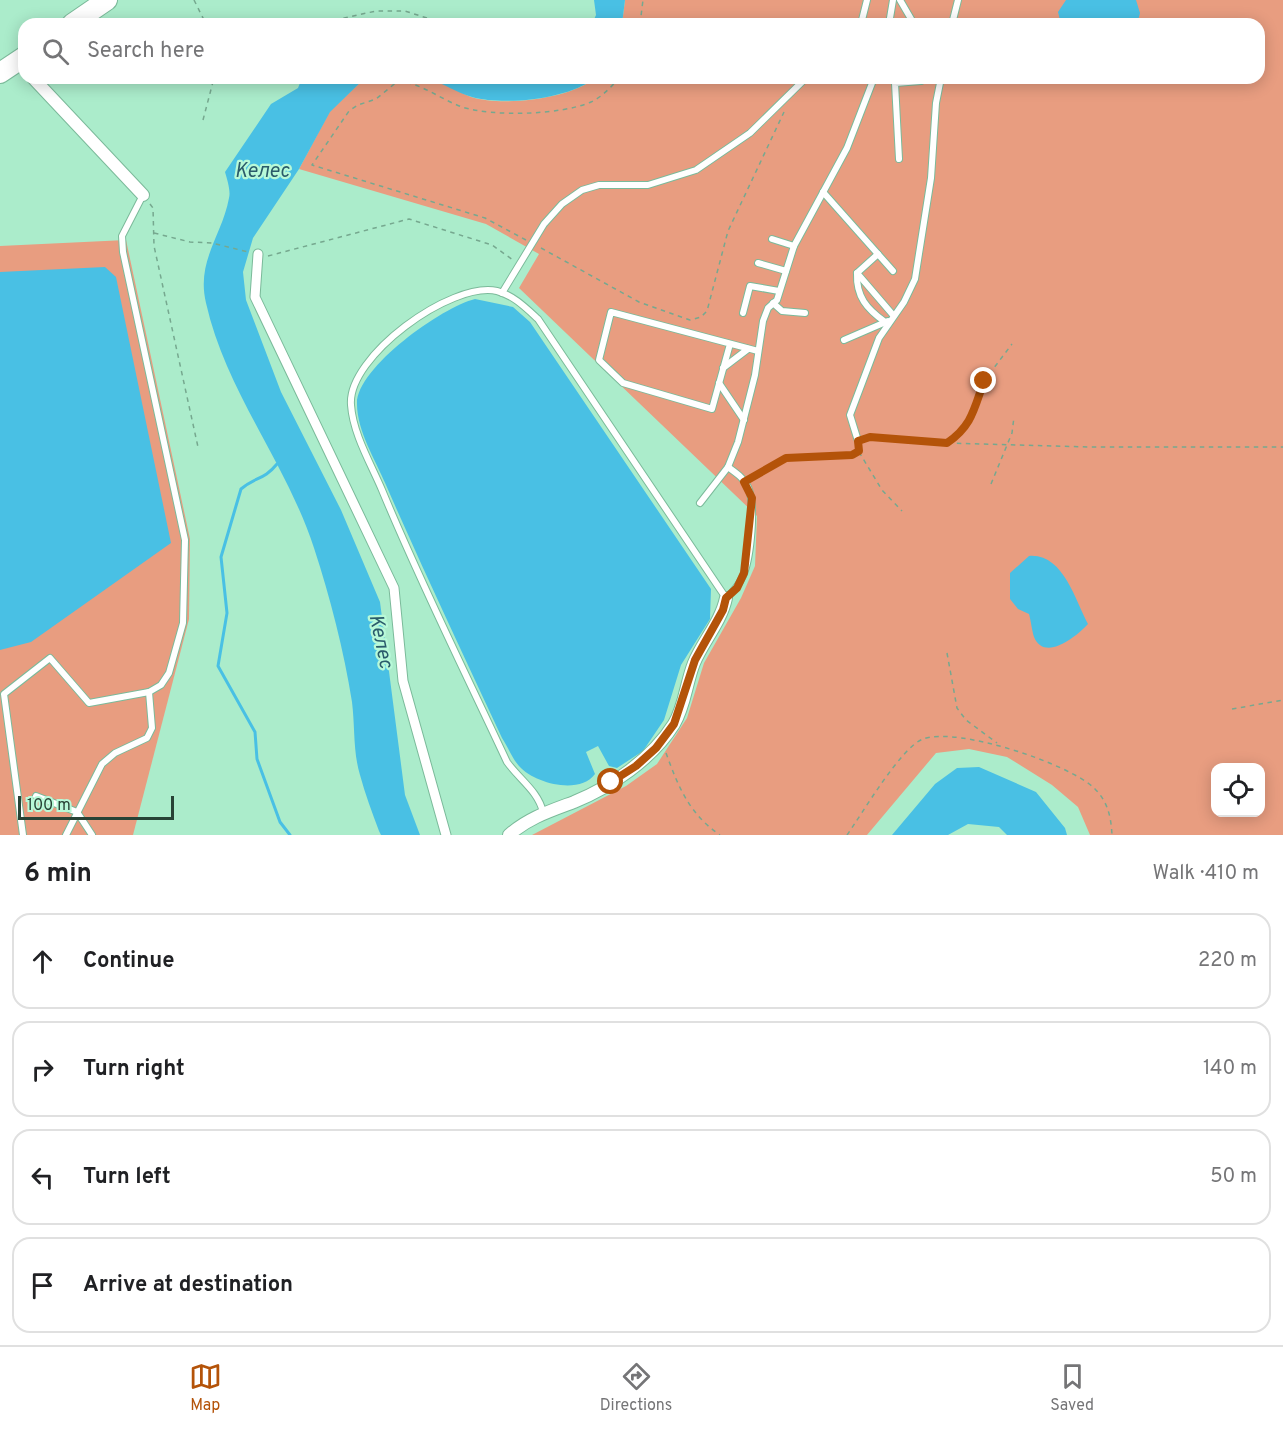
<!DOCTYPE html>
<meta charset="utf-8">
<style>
body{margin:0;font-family:Overpass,sans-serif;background:#f2f2f2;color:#202124}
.controls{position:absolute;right:18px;bottom:18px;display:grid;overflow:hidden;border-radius:12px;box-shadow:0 3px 15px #0003}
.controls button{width:54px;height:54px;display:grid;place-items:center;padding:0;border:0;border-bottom:2px solid #e0e0e0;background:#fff;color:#202124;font:30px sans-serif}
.scale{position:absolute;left:18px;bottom:15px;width:156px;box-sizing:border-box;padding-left:6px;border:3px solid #284336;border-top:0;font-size:16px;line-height:21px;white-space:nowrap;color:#284336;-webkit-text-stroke:4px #b8f9d8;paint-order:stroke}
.stop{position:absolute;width:18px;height:18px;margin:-14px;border:4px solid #b45309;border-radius:50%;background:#fff}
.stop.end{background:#b45309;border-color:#fff;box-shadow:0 2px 6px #0008}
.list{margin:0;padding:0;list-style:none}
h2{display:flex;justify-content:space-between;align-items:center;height:78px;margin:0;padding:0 24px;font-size:26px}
h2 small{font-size:20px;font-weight:400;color:#757577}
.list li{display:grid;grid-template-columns:39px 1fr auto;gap:18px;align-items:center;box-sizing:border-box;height:96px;margin:0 12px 12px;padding:0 12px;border:2px solid #e0e0e0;border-radius:18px}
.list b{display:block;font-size:22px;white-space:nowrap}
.list em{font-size:20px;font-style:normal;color:#757577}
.icon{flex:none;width:33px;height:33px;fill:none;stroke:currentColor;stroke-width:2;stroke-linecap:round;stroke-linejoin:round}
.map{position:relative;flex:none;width:1283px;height:835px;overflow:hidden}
.search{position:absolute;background:#fff;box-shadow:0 3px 15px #0003;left:18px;right:18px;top:18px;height:66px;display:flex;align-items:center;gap:15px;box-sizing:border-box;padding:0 21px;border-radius:18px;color:#757577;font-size:22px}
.sheet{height:510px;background:#fff}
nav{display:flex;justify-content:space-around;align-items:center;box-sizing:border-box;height:84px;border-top:2px solid #e0e0e0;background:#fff;font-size:16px;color:#757577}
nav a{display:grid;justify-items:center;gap:3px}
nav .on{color:#b45309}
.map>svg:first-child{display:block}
</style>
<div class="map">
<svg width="1283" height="835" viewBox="0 0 1283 835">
<rect width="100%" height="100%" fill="#abeccb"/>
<g fill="#e89d80" fill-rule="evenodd">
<path d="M625,0H1283V835H1090L1078,807L1052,785L1007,757L969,749L936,753L867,835H532L626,786L657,764L687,718L704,663L741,598L755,566L757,516L519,288L539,254L486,224L299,169L330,111L365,78C385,78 410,74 429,78C444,81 457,92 471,97C503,107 570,99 595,78H1259V24H622ZM1216,768H1260V812H1216Z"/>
<path d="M126,240L190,539L189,619L133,835H0V246Z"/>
</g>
<g fill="#49c0e4">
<path d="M594,0H625L622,24H592L596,15Z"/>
<path d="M1066,0H1136L1140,13L1137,24H1061L1058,12Z"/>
<path d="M302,78H365L330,112L299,169L253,238L243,272L246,300L281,392L341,510L380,602L405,795L420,835H381L379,831C372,812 365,794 360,775C353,752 355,726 352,702C344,651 330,597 314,548C286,462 226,392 206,303C196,261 222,236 229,198C231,191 227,179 225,172L271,104L298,88Z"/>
<path d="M429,78H595C569,99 505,106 472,97C458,93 443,84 429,78Z"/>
<path d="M105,267L116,277L171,543L31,642L0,650V272Z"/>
<path d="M475,299L513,307L530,322L711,589L710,619L681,665L664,720L643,751L617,768L609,766L598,746L586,752L595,774C580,795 535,784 519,766C512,758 508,747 502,738C463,654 423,570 386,485C376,461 357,431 357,404C356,368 442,307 475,299Z"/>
<path d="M1029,556C1063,553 1075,600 1088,624C1078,635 1045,663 1034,637C1032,631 1031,621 1029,614L1018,609L1010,599V573Z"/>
<path d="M979,767L1036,792L1065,828L1067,835H1007L999,827L968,824L948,835H892L935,784L957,768Z"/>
</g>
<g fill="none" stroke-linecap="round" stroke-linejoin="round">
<path stroke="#49c0e4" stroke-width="3" d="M277,464C264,480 255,477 241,489L221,557L227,613L218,666L255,732L257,759L280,822L290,835"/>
<g stroke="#7bba9a" stroke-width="8">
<g id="service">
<path d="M900,0L914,24"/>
<path d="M861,24L867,0"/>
<path d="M889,24L893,0"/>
<path d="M952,24L958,0"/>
<path d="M899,159L895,83L921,81L920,78"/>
<path d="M823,192L893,271"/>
<path d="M772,239L794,246"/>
<path d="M878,254L857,273L893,315"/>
<path d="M758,263L786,271"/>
<path d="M857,273C856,297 867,309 885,322"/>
<path d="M502,293L544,224L562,204L582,190L599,185H648L696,170L750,133L806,78"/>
<path d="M773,303L782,311L805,313"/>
<path d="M743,313L750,286L779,291"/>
<path d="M844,340L888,321"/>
<path d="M730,344L712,409L623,383L599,360L611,312L758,351"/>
<path d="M723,368L748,349"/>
<path d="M719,383L744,420"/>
<path d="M858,441L850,415L879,338L904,302L915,279L931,178L936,103L941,78"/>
<path d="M700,503L728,467L738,442L755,375L763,321L768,308L777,300L794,246L847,148L874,78"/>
<path d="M36,796L77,812L92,835"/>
<path d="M543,812C538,791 520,780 507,762C465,672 420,582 382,490C371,464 353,434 351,405C347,357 451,281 497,291C513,295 526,308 538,319L726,598C734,591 739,585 743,576C751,557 756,505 748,487C744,478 736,473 728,467"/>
<path d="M23,835L4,694L50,658L89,703L149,692L161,685L169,673L183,623L185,540L123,252L122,236L143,195"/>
<path d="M66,835L102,764L115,753L147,738L152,728L149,692"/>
</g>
</g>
<g stroke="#7bba9a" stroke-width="11">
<path id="pedestrian" d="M258,254L255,297L394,588L403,681L446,835"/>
</g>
<g stroke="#7bba9a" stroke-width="14">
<g id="minor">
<path d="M33,78L143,195"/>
<path d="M509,835C528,818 550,811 574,802C611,787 652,759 674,724C685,706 686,683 694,663C703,641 721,622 726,598"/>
</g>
</g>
<g stroke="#7bba9a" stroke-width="22">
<g id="primary">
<path d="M72,24L107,0"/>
<path d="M0,73L24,57"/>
</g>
</g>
<g stroke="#76a88f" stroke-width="1.5" stroke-dasharray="4.5 4.5" stroke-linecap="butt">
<path d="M194,0L206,24"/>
<path d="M317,24L376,11H405L436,21"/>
<path d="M640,24L643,0"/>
<path d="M203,120L214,78"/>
<path d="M150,204L153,208L154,246L198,447"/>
<path d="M154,233L190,242L212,243L248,252"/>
<path d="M526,240L485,218L312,165L349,111L358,105L376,99L398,81C421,83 440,99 462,107C493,117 561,115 591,102C602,97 611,87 619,78"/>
<path d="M541,248L639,302L690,320L701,317L707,311L728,231L784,112"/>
<path d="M268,256L409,219L492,245L513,260"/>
<path d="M867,438L947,443L1088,447H1283"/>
<path d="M949,442L969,423L984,381L1012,344"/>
<path d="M859,452L882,490L902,511"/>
<path d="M753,477L786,458L852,455L859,451"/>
<path d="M991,484L1012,433L1014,417"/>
<path d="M947,653L957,708L966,720L997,743"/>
<path d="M1232,709L1283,700"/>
<path d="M666,753C678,786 689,814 720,835"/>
<path d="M847,835C862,814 901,747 923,739C956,726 1071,764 1095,789C1108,802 1111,817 1112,835"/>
</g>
<use href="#service" stroke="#fff" stroke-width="6"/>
<use href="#pedestrian" stroke="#fff" stroke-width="9"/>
<use href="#minor" stroke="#fff" stroke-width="12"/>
<use href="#primary" stroke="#fff" stroke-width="20"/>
</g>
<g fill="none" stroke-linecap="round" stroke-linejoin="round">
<path stroke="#b45309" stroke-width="8" d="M611,782L636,766L656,748L674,724L695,660L723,610L726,598L737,588L744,573L752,498L744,482L786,458L852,455L859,451L858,441L870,437L947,443C972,426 974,409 984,381"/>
</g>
<g text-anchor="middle" stroke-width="4.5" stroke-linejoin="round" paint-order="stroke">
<g font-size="20" font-style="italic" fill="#2a5b6b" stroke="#b8f9d8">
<text x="262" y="177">Келес</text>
<text transform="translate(382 641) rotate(78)" y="7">Келес</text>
</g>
</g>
</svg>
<div class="controls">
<button><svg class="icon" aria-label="locate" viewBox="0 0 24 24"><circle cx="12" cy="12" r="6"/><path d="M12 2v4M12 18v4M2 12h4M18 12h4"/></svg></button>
</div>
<div class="scale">100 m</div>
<div class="stop" style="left:611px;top:782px"></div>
<div class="stop end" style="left:984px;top:381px"></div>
<div class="search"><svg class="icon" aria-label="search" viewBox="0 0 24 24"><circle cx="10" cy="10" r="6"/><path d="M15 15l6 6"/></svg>Search here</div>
</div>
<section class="sheet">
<h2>6 min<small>Walk · 410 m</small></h2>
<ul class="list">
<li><svg class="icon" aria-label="ahead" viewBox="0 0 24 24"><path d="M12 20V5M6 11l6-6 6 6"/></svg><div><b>Continue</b></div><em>220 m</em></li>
<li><svg class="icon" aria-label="right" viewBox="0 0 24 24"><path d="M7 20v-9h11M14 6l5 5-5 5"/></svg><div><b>Turn right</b></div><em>140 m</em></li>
<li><svg class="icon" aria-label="left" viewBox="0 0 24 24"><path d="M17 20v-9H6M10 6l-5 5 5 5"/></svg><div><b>Turn left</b></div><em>50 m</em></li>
<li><svg class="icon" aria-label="arrive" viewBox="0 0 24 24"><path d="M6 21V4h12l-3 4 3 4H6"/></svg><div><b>Arrive at destination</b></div></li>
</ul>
</section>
<nav>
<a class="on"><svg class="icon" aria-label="map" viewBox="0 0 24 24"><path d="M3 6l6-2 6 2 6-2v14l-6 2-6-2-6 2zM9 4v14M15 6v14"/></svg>Map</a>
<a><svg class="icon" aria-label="directions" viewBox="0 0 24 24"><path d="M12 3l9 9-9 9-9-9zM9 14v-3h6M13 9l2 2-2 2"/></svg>Directions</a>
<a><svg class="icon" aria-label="saved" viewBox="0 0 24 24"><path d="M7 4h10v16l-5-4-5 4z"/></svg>Saved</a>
</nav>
